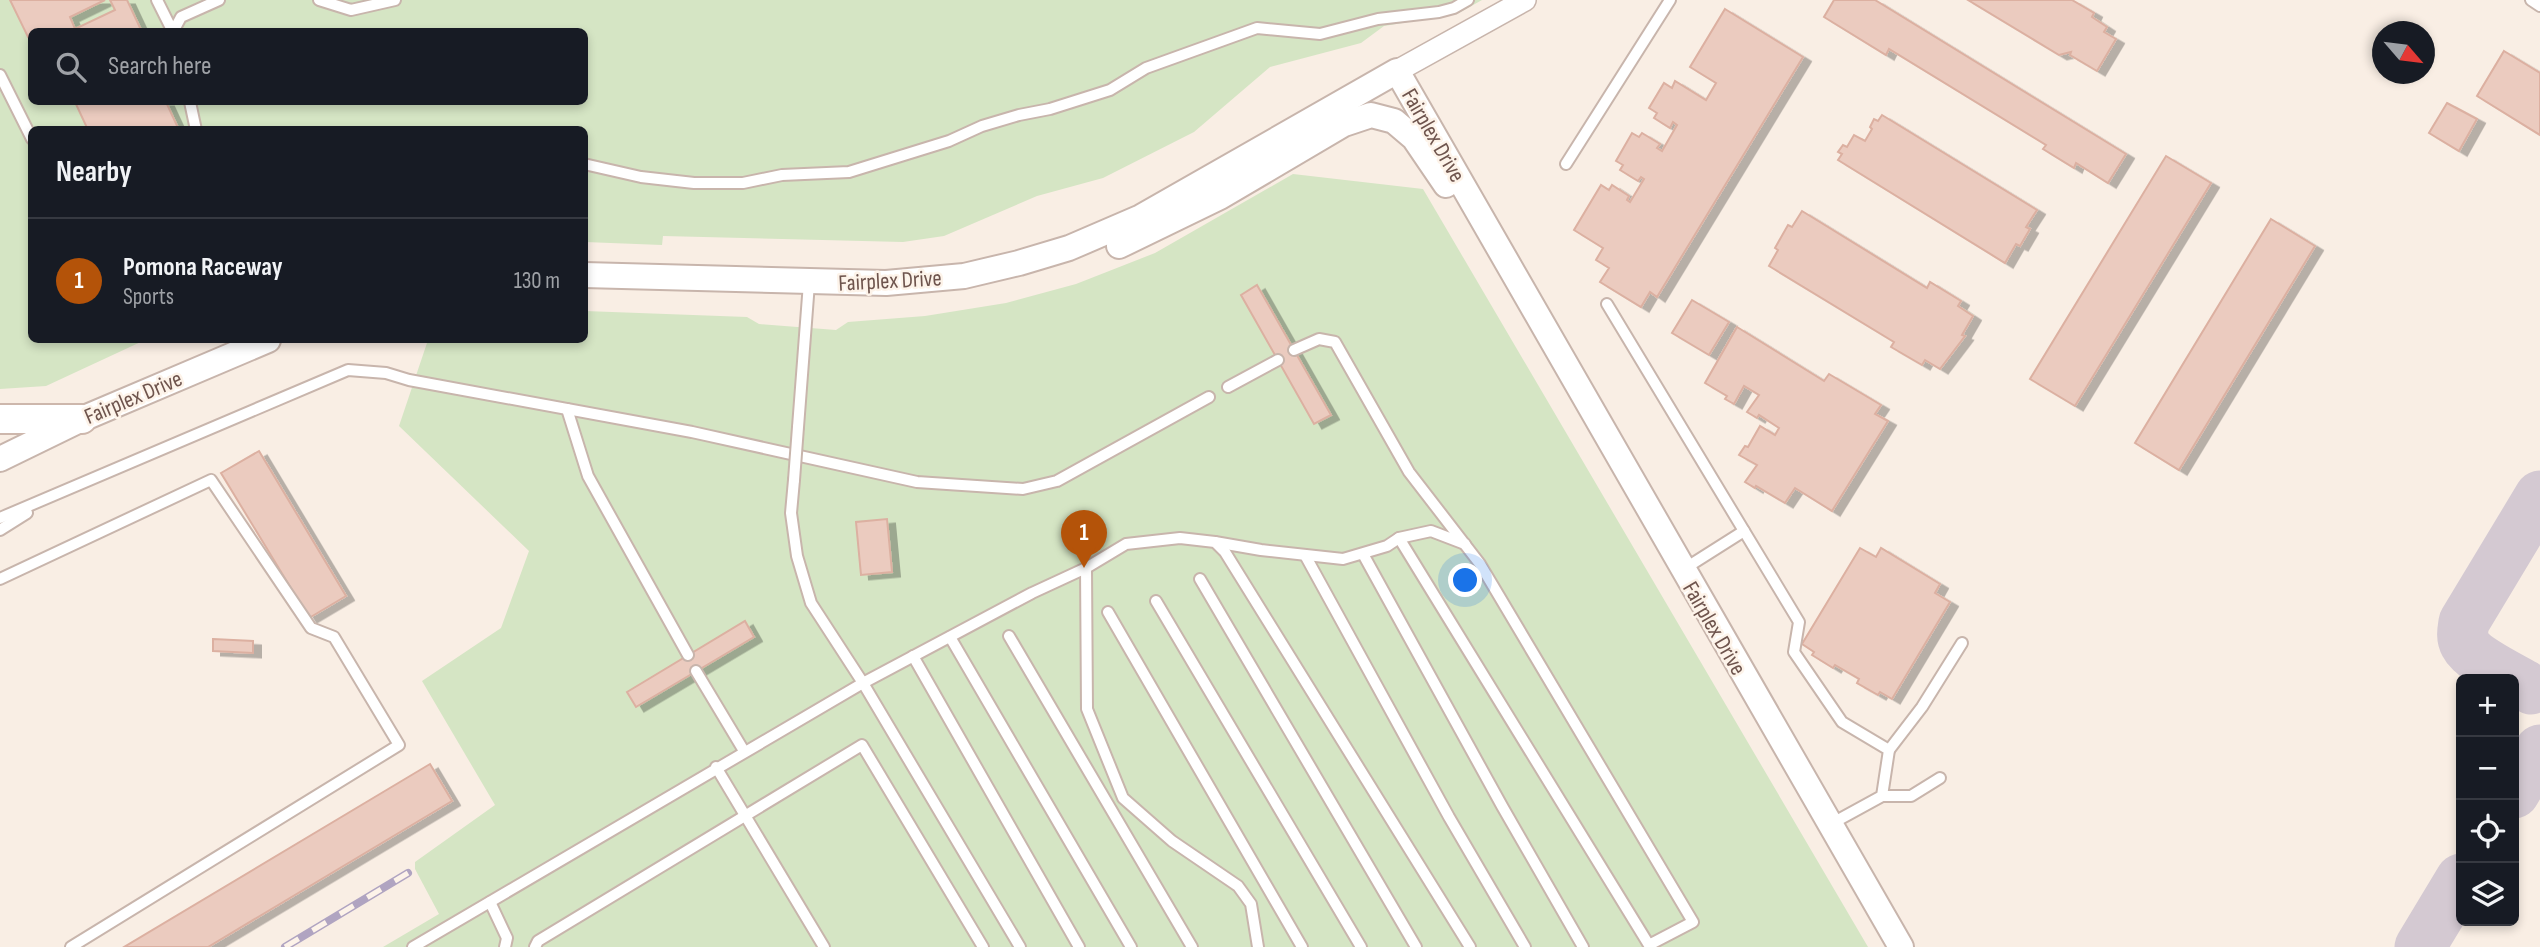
<!DOCTYPE html>
<meta charset="utf-8">
<style>
body{margin:0;font-family:"Sofia Sans Condensed",sans-serif;background:#20242c;color:#f1f3f6}
.controls{position:absolute;right:21px;bottom:21px;display:grid;overflow:hidden;border-radius:10px;box-shadow:0 4px 10px #0003}
.controls button{width:63px;height:63px;display:grid;place-items:center;padding:0;border:0;border-bottom:2px solid #363941;background:#171b24;color:#f1f3f6;font:35px sans-serif}
.compass{position:absolute;left:2372px;top:21px;width:63px;height:63px;border-radius:50%;background:#171b24;box-shadow:0 4px 10px #0003;rotate:118deg}
.you{position:absolute;left:1466px;top:581px;width:24px;height:24px;margin:-18px;border:5px solid #fff;border-radius:50%;background:#1a73e8;box-shadow:0 0 0 10px #1a73e833}
.badge{display:grid;place-items:center;width:46px;height:46px;border-radius:50%;background:#b45309;color:#fff;font-size:23px;font-weight:700}
.pin{position:absolute;translate:-50% -58px;filter:drop-shadow(0 2px 4px #0008)}
.pin::after{content:'';position:absolute;top:37px;width:24px;height:21px;background:inherit;clip-path:polygon(0 0,100% 0,50% 100%)}
.list{margin:0;padding:0;list-style:none}
h2{display:flex;justify-content:space-between;align-items:center;height:91px;margin:0;padding:0 28px;font-size:30px}
h2 small{font-size:23px;font-weight:400;color:#9ea1a6}
.list li{display:grid;grid-template-columns:46px 1fr auto;gap:21px;align-items:center;box-sizing:border-box;height:126px;padding:0 28px;border-top:2px solid #363941}
.list b{display:block;font-size:26px;white-space:nowrap}
.list p{margin:0;font-size:23px;white-space:nowrap;color:#9ea1a6}
.list em{font-size:23px;font-style:normal;color:#9ea1a6}
.icon{flex:none;width:38px;height:38px;fill:none;stroke:currentColor;stroke-width:2;stroke-linecap:round;stroke-linejoin:round}
.map{position:relative;flex:none;width:2540px;height:947px;overflow:hidden}
.search{position:absolute;background:#171b24;box-shadow:0 4px 10px #0003;left:28px;top:28px;width:560px;height:77px;display:flex;align-items:center;gap:18px;box-sizing:border-box;padding:0 24px;border-radius:10px;color:#9ea1a6;font-size:26px}
.panel{position:absolute;background:#171b24;box-shadow:0 4px 10px #0003;left:28px;top:126px;width:560px;height:217px;border-radius:10px}
.map>svg:first-child{display:block}
</style>
<div class="map">
<svg width="2540" height="947" viewBox="0 0 2540 947">
<defs>
<filter id="shadow"><feDropShadow dx="8" dy="4.5" stdDeviation="0" flood-color="#0004"/></filter>
</defs>
<rect width="100%" height="100%" fill="#f9eee4"/>
<g fill="#d5e5c4" fill-rule="evenodd">
<path d="M0,0H1482L1457,14L1384,26L1361,43L1270,67L1194,132L1103,178L1037,196L944,236L903,242L663,236L662,245L585,242L584,130H32V340H145L46,386L0,389ZM32,32H584V102H32Z"/>
<path d="M1293,174L1423,189L1868,947H383L439,914L415,869V862L495,805L422,681L501,628L529,551L399,426L428,340H584L585,311L747,317L759,324L836,330L848,322L925,316L1006,303L1076,284L1155,253Z"/>
</g>
<g fill="none" stroke-linecap="round" stroke-linejoin="round">
<g stroke="#d4c9d2" stroke-width="51">
<path d="M2531,689C2515,679 2473,660 2465,644C2461,637 2463,629 2464,622L2540,496"/>
<path d="M2514,793L2540,750"/>
<path d="M2420,947L2461,879"/>
</g>
</g>
<g fill="#ebcbbf" stroke="#dcb0a1" stroke-width="2" filter="url(#shadow)">
<path d="M10,0H105L70,17L75,29L115,10L110,0H127L142,32L43,30L32,32V35L28,37Z"/>
<path d="M1834,0H1875L2126,154L2108,183L2076,163L2074,168L2043,149L2046,145L1889,49L1886,55L1824,17Z"/>
<path d="M1968,0H2072L2094,13L2092,17L2107,27L2104,32L2116,39L2097,71L2070,55L2071,52L2059,55Z"/>
<path d="M1725,9L1803,57L1657,297L1650,292L1641,307L1600,282L1609,268L1596,260L1603,248L1574,230L1601,185L1609,190L1612,185L1629,196L1627,200L1630,202L1644,179L1641,177L1638,181L1620,170L1623,165L1616,161L1632,133L1639,137L1642,133L1660,144L1657,148L1662,151L1677,125L1673,122L1670,128L1654,118L1657,113L1649,108L1664,83L1672,88L1675,81L1706,100L1716,83L1690,67Z"/>
<path d="M2504,51L2540,73V135L2477,96Z"/>
<path d="M75,102H166L179,130H88Z"/>
<path d="M2447,103L2477,119L2459,151L2429,133Z"/>
<path d="M1882,115L2037,210L2026,227L2030,229L2020,246L2016,244L2005,263L1838,160L1842,154L1838,152L1843,145L1847,147L1854,135L1865,141L1872,129L1870,127L1874,119L1878,121Z"/>
<path d="M2166,156L2211,183L2075,406L2030,379Z"/>
<path d="M1802,211L1927,288L1930,282L1961,301L1958,306L1973,316L1962,335L1965,336L1940,369L1925,360L1922,365L1891,347L1894,342L1769,266L1778,250L1775,248L1788,225L1792,227Z"/>
<path d="M2271,219L2315,246L2179,470L2135,443Z"/>
<path d="M1257,285L1331,415L1314,424L1241,295Z"/>
<path d="M1692,300L1729,322L1709,355L1672,333Z"/>
<path d="M1737,327L1824,381L1829,374L1881,405L1875,414L1888,421L1832,511L1795,488L1785,503L1756,486L1755,488L1745,482L1757,465L1739,455L1745,446L1748,447L1760,426L1775,435L1779,428L1759,415L1757,418L1747,412L1759,395L1744,386L1734,404L1725,399L1727,396L1705,383Z"/>
<path d="M259,451L346,596L309,618L221,473Z"/>
<path d="M887,519L892,572L861,575L856,522Z"/>
<path d="M1860,548L1876,557L1881,548L1940,584L1935,593L1950,602L1892,699L1880,692L1878,695L1857,683L1859,679L1835,665L1833,668L1812,655L1814,652L1802,644Z"/>
<path d="M745,621L754,637L636,707L627,692Z"/>
<path d="M213,639L253,641V653L213,651Z"/>
<path d="M430,764L452,801L208,947H124Z"/>
</g>
<g fill="none" stroke-linecap="round" stroke-linejoin="round">
<g stroke="#c8b5ac" stroke-width="14">
<g id="service">
<path d="M157,0L173,32"/>
<path d="M319,0L351,10L395,0"/>
<path d="M2531,0L2540,6"/>
<path d="M173,32L181,17L219,0"/>
<path d="M0,75L32,139"/>
<path d="M190,102L196,130"/>
<path d="M584,164L641,177L694,183H743L782,175L849,172L949,141L982,126L1019,115L1050,109L1110,90L1146,68L1257,28L1320,34L1378,19L1439,12L1454,8L1468,0"/>
<path d="M1566,164L1670,0"/>
<path d="M1607,304L1799,622L1794,652L1842,722L1889,750L1882,796L1829,825"/>
<path d="M1294,350L1319,339L1335,342L1409,472L1480,564L1693,922L1649,945L1399,538"/>
<path d="M1228,387L1278,360"/>
<path d="M567,409L588,476L688,655"/>
<path d="M798,427L809,283"/>
<path d="M794,480L791,513L797,556L811,603L863,683L1020,947"/>
<path d="M0,518L348,370L386,373L409,380L692,432L917,482L1023,489L1057,481L1209,397"/>
<path d="M0,530L27,513"/>
<path d="M1215,542L1261,550L1343,559L1387,546L1399,538L1431,531L1465,544"/>
<path d="M1363,554L1502,806L1583,947"/>
<path d="M1305,555L1449,817L1525,947"/>
<path d="M1086,568L1087,709L1123,798L1172,841L1238,886L1251,904L1258,947"/>
<path d="M1684,569L1744,531"/>
<path d="M0,579L211,480L311,628L334,637L399,745L71,947"/>
<path d="M1200,579L1416,947"/>
<path d="M1156,601L1361,947"/>
<path d="M1108,612L1302,947"/>
<path d="M1009,636L1192,947"/>
<path d="M950,637L1131,947"/>
<path d="M913,656L1079,947"/>
<path d="M696,671L744,751"/>
<path d="M1889,750L1922,707L1962,643"/>
<path d="M716,767L824,947"/>
<path d="M1882,796H1911L1940,778"/>
<path d="M490,902L507,938L505,947"/>
<path d="M413,947L863,683L1032,593L1086,568L1126,544L1180,538L1215,542L1225,552L1470,947"/>
<path d="M535,947L538,941L862,745L983,947"/>
</g>
</g>
<g stroke="#c8b5ac" stroke-width="24">
<path id="minor" d="M1397,71L1525,0"/>
</g>
<g stroke="#c8b5ac" stroke-width="28">
<g id="tertiary">
<path d="M1119,246L1220,197L1344,124L1371,115L1394,121L1414,138L1446,185"/>
<path d="M584,275L886,283L964,276L1019,263L1069,248L1141,217L1397,71L1901,947"/>
<path d="M0,459L82,419L268,340"/>
</g>
</g>
<g stroke="#cdb7ac" stroke-width="32">
<path id="secondary" d="M0,419H82"/>
</g>
<use href="#service" stroke="#fff" stroke-width="10"/>
<use href="#minor" stroke="#fff" stroke-width="21"/>
<use href="#tertiary" stroke="#fff" stroke-width="24"/>
<use href="#secondary" stroke="#fff" stroke-width="28"/>
<g stroke="#b0a4c1" stroke-width="8">
<path id="rail" d="M285,947L408,873"/>
</g>
<use href="#rail" stroke="#fdf3e9" stroke-width="5" stroke-dasharray="16" stroke-linecap="butt"/>
<g stroke="#c8b5ac" stroke-width="14" stroke-linecap="butt">
<path id="service-bridge" d="M794,480L798,427"/>
</g>
<use href="#service-bridge" stroke="#fff" stroke-width="10"/>
</g>
<g text-anchor="middle" stroke-width="5" stroke-linejoin="round" paint-order="stroke">
<g font-size="23" fill="#6e544d" stroke="#fdf3e9">
<text transform="translate(1434 135) rotate(60)" y="8">Fairplex Drive</text>
<text transform="translate(890 280) rotate(-3)" y="8">Fairplex Drive</text>
<text transform="translate(133 397) rotate(-23)" y="8">Fairplex Drive</text>
<text transform="translate(1715 628) rotate(60)" y="8">Fairplex Drive</text>
</g>
</g>
</svg>
<div class="controls">
<button>+</button>
<button>−</button>
<button><svg class="icon" aria-label="locate" viewBox="0 0 24 24"><circle cx="12" cy="12" r="6"/><path d="M12 2v4M12 18v4M2 12h4M18 12h4"/></svg></button>
<button><svg class="icon" aria-label="layers" viewBox="0 0 24 24"><path d="M12 4l9 5-9 5-9-5zM3 14l9 5 9-5"/></svg></button>
</div>
<svg class="compass" viewBox="-18 -18 36 36"><path d="M0-13l5 13h-10z" fill="#e53935"/><path d="M0 13l5-13h-10z" fill="#9ea1a6"/></svg>
<div class="you"></div>
<div class="pin badge" style="left:1084px;top:568px">1</div>
<div class="search"><svg class="icon" aria-label="search" viewBox="0 0 24 24"><circle cx="10" cy="10" r="6"/><path d="M15 15l6 6"/></svg>Search here</div>
<section class="panel">
<h2>Nearby<small></small></h2>
<ul class="list">
<li><span class="badge">1</span><div><b>Pomona Raceway</b><p>Sports</p></div><em>130 m</em></li>
</ul>
</section>
</div>
